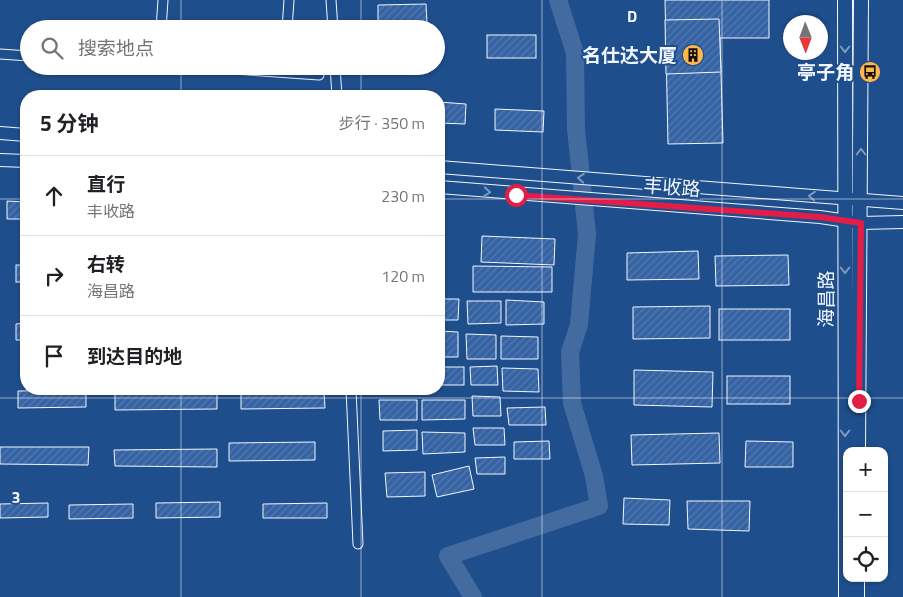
<!DOCTYPE html>
<html lang="zh">
<meta charset="utf-8">
<style>
body{margin:0;font-family:"Titillium Web","Noto Sans SC",sans-serif;background:#f2f2f2;color:#202124}
.controls{position:absolute;right:15px;bottom:15px;display:grid;overflow:hidden;border-radius:10px;box-shadow:0 1px 4px #0004}
.controls button{width:45px;height:45px;display:grid;place-items:center;padding:0;border:0;border-bottom:1px solid #e0e0e0;background:#fff;color:#202124;font:25px sans-serif}
.compass{position:absolute;left:783px;top:15px;width:45px;height:45px;border-radius:50%;background:#fff;box-shadow:0 1px 4px #0004;rotate:179deg}
.stop{position:absolute;width:15px;height:15px;margin:-11px;border:4px solid #e11d48;border-radius:50%;background:#fff}
.stop.end{background:#e11d48;border-color:#fff;box-shadow:0 1px 5px #0008}
.list{margin:0;padding:0;list-style:none}
h2{display:flex;justify-content:space-between;align-items:center;height:65px;margin:0;padding:0 20px;font-size:21px}
h2 small{font-size:16px;font-weight:400;color:#757577}
.list li{display:grid;grid-template-columns:32px 1fr auto;gap:15px;align-items:center;box-sizing:border-box;height:80px;padding:0 20px;border-top:1px solid #e0e0e0}
.list b{display:block;font-size:19px;white-space:nowrap}
.list p{margin:0;font-size:16px;white-space:nowrap;color:#757577}
.list em{font-size:16px;font-style:normal;color:#757577}
.icon{flex:none;width:28px;height:28px;fill:none;stroke:currentColor;stroke-width:2;stroke-linecap:round;stroke-linejoin:round}
.map{position:relative;flex:none;width:903px;height:597px;overflow:hidden}
.search{position:absolute;background:#fff;box-shadow:0 1px 4px #0004;left:20px;top:20px;width:425px;height:55px;display:flex;align-items:center;gap:12px;box-sizing:border-box;padding:0 18px;border-radius:28px;color:#757577;font-size:19px}
.panel{position:absolute;background:#fff;box-shadow:0 1px 4px #0004;left:20px;top:90px;width:425px;height:305px;border-radius:20px}
.map>svg:first-child{display:block}
</style>
<div class="map">
<svg width="903" height="597" viewBox="0 0 903 597">
<defs>
<pattern id="building-hatch" width="6" height="6" patternUnits="userSpaceOnUse" patternTransform="scale(1.25)"><rect width="6" height="6" fill="#3563a3"/><path d="M-1 1l2-2M0 6l6-6M5 7l2-2" fill="none" stroke="#537ab1"/></pattern>
</defs>
<rect width="100%" height="100%" fill="#1f4e8c"/>
<g fill="none" stroke-linecap="round" stroke-linejoin="round">
<path stroke="#446ba0" stroke-width="18" d="M473,597L448,556L599,506L594,476L572,403L570,352L579,325L587,234L576,129L575,53L558,0"/>
</g>
<g fill="url(#building-hatch)" stroke="#f2f6ff">
<path d="M665,0H769V38H720L723,143L668,144Z"/>
<path d="M426,4L427,23L378,24V5Z"/>
<path d="M719,19L721,72L666,74L665,20Z"/>
<rect x="487" y="35" width="49" height="23"/>
<path d="M439,102L466,104L465,124L439,123Z"/>
<path d="M495,109L544,111L543,132L495,130Z"/>
<path d="M7,201L26,202V219H7Z"/>
<rect x="439" y="234" width="2" height="24"/>
<path d="M482,236L555,239L554,265L481,262Z"/>
<path d="M698,251L699,279L627,280V253Z"/>
<path d="M788,255L789,285L716,286L715,256Z"/>
<rect x="16" y="265" width="10" height="17"/>
<path d="M473,266L552,267V292H473Z"/>
<path d="M439,299H459L458,320H439Z"/>
<path d="M506,300L544,302V324L506,325Z"/>
<path d="M467,301H501V323L468,324Z"/>
<path d="M710,306V338L633,339V307Z"/>
<rect x="719" y="309" width="71" height="31"/>
<path d="M26,323V340H16V324Z"/>
<path d="M439,331L458,332V357H439Z"/>
<path d="M466,334L496,335V359H467Z"/>
<path d="M501,336L538,337V359H501Z"/>
<path d="M497,366L498,385H471L470,367Z"/>
<rect x="439" y="367" width="25" height="18"/>
<path d="M502,368L538,369L539,392L503,391Z"/>
<path d="M634,370L713,372L712,407L634,405Z"/>
<rect x="727" y="376" width="63" height="28"/>
<path d="M86,390V407L18,408V391Z"/>
<path d="M217,390V409L115,410V391Z"/>
<path d="M324,391L325,408L241,409V392Z"/>
<path d="M472,396L500,397L501,416H473Z"/>
<path d="M379,400H417V420H380Z"/>
<path d="M422,400H465V419L422,420Z"/>
<path d="M545,407L546,425H509L507,408Z"/>
<path d="M473,428H504L505,445H475Z"/>
<path d="M417,430V450L383,451V431Z"/>
<path d="M422,432L465,433V452L423,454Z"/>
<path d="M719,433L720,463L632,465L631,435Z"/>
<path d="M549,441L550,459H514V442Z"/>
<path d="M746,441L793,442V467H745Z"/>
<path d="M315,442V460L229,461V443Z"/>
<path d="M0,447H89L88,465L0,464Z"/>
<path d="M217,449V467L115,466L114,450Z"/>
<path d="M505,457V474H477L475,458Z"/>
<path d="M469,466L474,489L437,497L432,475Z"/>
<path d="M425,472V496L387,497L385,473Z"/>
<path d="M624,498L670,500L669,525L623,524Z"/>
<path d="M687,501H750L749,531L688,529Z"/>
<path d="M220,502V517L156,518V503Z"/>
<path d="M48,503V517L0,518V504Z"/>
<path d="M327,503V518H263V504Z"/>
<path d="M133,504V518L69,519V505Z"/>
</g>
<g fill="none" stroke-linecap="round" stroke-linejoin="round">
<g stroke="#f2f6ff" stroke-width="11">
<g id="street">
<path d="M331,0L333,29"/>
<path d="M161,29L163,0"/>
<path d="M287,29L289,0"/>
<path d="M0,54L29,56"/>
<path d="M190,66L319,75"/>
<path d="M335,66L337,96"/>
<path d="M351,389L358,544"/>
</g>
</g>
<g stroke="#f2f6ff" stroke-width="14">
<g id="secondary">
<path d="M0,133L26,135"/>
<path d="M0,160L26,161"/>
<path d="M439,167L903,203"/>
<path d="M439,187L820,217L861,223L903,222"/>
</g>
</g>
<g stroke="#f2f6ff" stroke-width="16">
<g id="primary">
<path d="M845,0L846,597"/>
<path d="M858,451L861,0"/>
<path d="M857,578V597"/>
</g>
</g>
<use href="#street" stroke="#1f4e8c" stroke-width="9"/>
<use href="#secondary" stroke="#1f4e8c" stroke-width="12"/>
<use href="#primary" stroke="#1f4e8c" stroke-width="14"/>
</g>
<defs><path id="oneway-chevron" d="M-2-3.5L2.5 0L-2 3.5" fill="none" stroke-width="1.6" stroke-linecap="round" stroke-linejoin="round" transform="scale(1.25)"/></defs>
<g stroke="#7e9ac0">
<use href="#oneway-chevron" transform="translate(845 49) rotate(90)"/>
<use href="#oneway-chevron" transform="translate(861 152) rotate(-90)"/>
<use href="#oneway-chevron" transform="translate(581 178) rotate(-176)"/>
<use href="#oneway-chevron" transform="translate(487 192) rotate(5)"/>
<use href="#oneway-chevron" transform="translate(812 196) rotate(-176)"/>
<use href="#oneway-chevron" transform="translate(845 270) rotate(90)"/>
<use href="#oneway-chevron" transform="translate(845 433) rotate(90)"/>
</g>
<g fill="none" stroke-linecap="round" stroke-linejoin="round">
<path stroke="#e11d48" stroke-width="6" d="M516,195L820,217L861,223L859,401"/>
</g>
<path fill="none" stroke="#f2f6ff" stroke-width="1" stroke-opacity="0.55" d="M181,0V29M361,0V29M542,0V597M722,0V597M181,66V96M361,66V96M0,199H26M439,199H903M181,389V597M361,389V597M0,398H903"/>
<defs>
<g id="building-disc" transform="scale(1.125)"><circle r="9.5" fill="#ffb74d" stroke="#1f4e8c"/><path d="M-4-6H4V6H1V3H-1V6H-4ZM-2.5-4.3h1.7v1.8h-1.7ZM.8-4.3h1.7v1.8H.8ZM-2.5-1h1.7V.8h-1.7ZM.8-1h1.7V.8H.8Z" fill="#111"/></g>
<g id="bus-disc" transform="scale(1.125)"><circle r="9.5" fill="#ffb74d" stroke="#1f4e8c"/><path d="M-5-6H5V4H4V6H2V4H-2V6H-4V4H-5ZM-3.5-4V0h7V-4ZM-3.5 1.2v1.5H-2V1.2ZM2 1.2v1.5H3.5V1.2Z" fill="#111"/></g>
</defs>
<g fill-rule="evenodd">
<use href="#building-disc" x="693" y="55"/>
<use href="#bus-disc" x="870" y="72"/>
</g>
<g text-anchor="middle" stroke-width="4" stroke-linejoin="round" paint-order="stroke">
<g font-size="19" font-weight="bold" fill="#f2f6ff" stroke="#1f4e8c" text-anchor="end">
<text x="677" y="62">名仕达大厦</text>
<text x="854" y="79">亭子角</text>
</g>
<g font-size="19" fill="#f2f6ff" stroke="#1f4e8c">
<text transform="translate(672 187) rotate(4)" y="7">丰收路</text>
<text transform="translate(826 299) rotate(-90)" y="7">海昌路</text>
</g>
</g>
<g font-size="16" text-anchor="middle" font-weight="bold" fill="#f2f6ff" stroke="#1f4e8c" stroke-width="4" stroke-linejoin="round" paint-order="stroke">
<text x="632" y="22">D</text>
<text x="16" y="503">3</text>
</g>
</svg>
<div class="controls">
<button>+</button>
<button>−</button>
<button><svg class="icon" aria-label="locate" viewBox="0 0 24 24"><circle cx="12" cy="12" r="6"/><path d="M12 2v4M12 18v4M2 12h4M18 12h4"/></svg></button>
</div>
<svg class="compass" viewBox="-18 -18 36 36"><path d="M0-13l5 13h-10z" fill="#e53935"/><path d="M0 13l5-13h-10z" fill="#757577"/></svg>
<div class="stop" style="left:516px;top:195px"></div>
<div class="stop end" style="left:859px;top:401px"></div>
<div class="search"><svg class="icon" aria-label="search" viewBox="0 0 24 24"><circle cx="10" cy="10" r="6"/><path d="M15 15l6 6"/></svg>搜索地点</div>
<section class="panel">
<h2>5 分钟<small>步行 · 350 m</small></h2>
<ul class="list">
<li><svg class="icon" aria-label="ahead" viewBox="0 0 24 24"><path d="M12 20V5M6 11l6-6 6 6"/></svg><div><b>直行</b><p>丰收路</p></div><em>230 m</em></li>
<li><svg class="icon" aria-label="right" viewBox="0 0 24 24"><path d="M7 20v-9h11M14 6l5 5-5 5"/></svg><div><b>右转</b><p>海昌路</p></div><em>120 m</em></li>
<li><svg class="icon" aria-label="arrive" viewBox="0 0 24 24"><path d="M6 21V4h12l-3 4 3 4H6"/></svg><div><b>到达目的地</b></div></li>
</ul>
</section>
</div>
